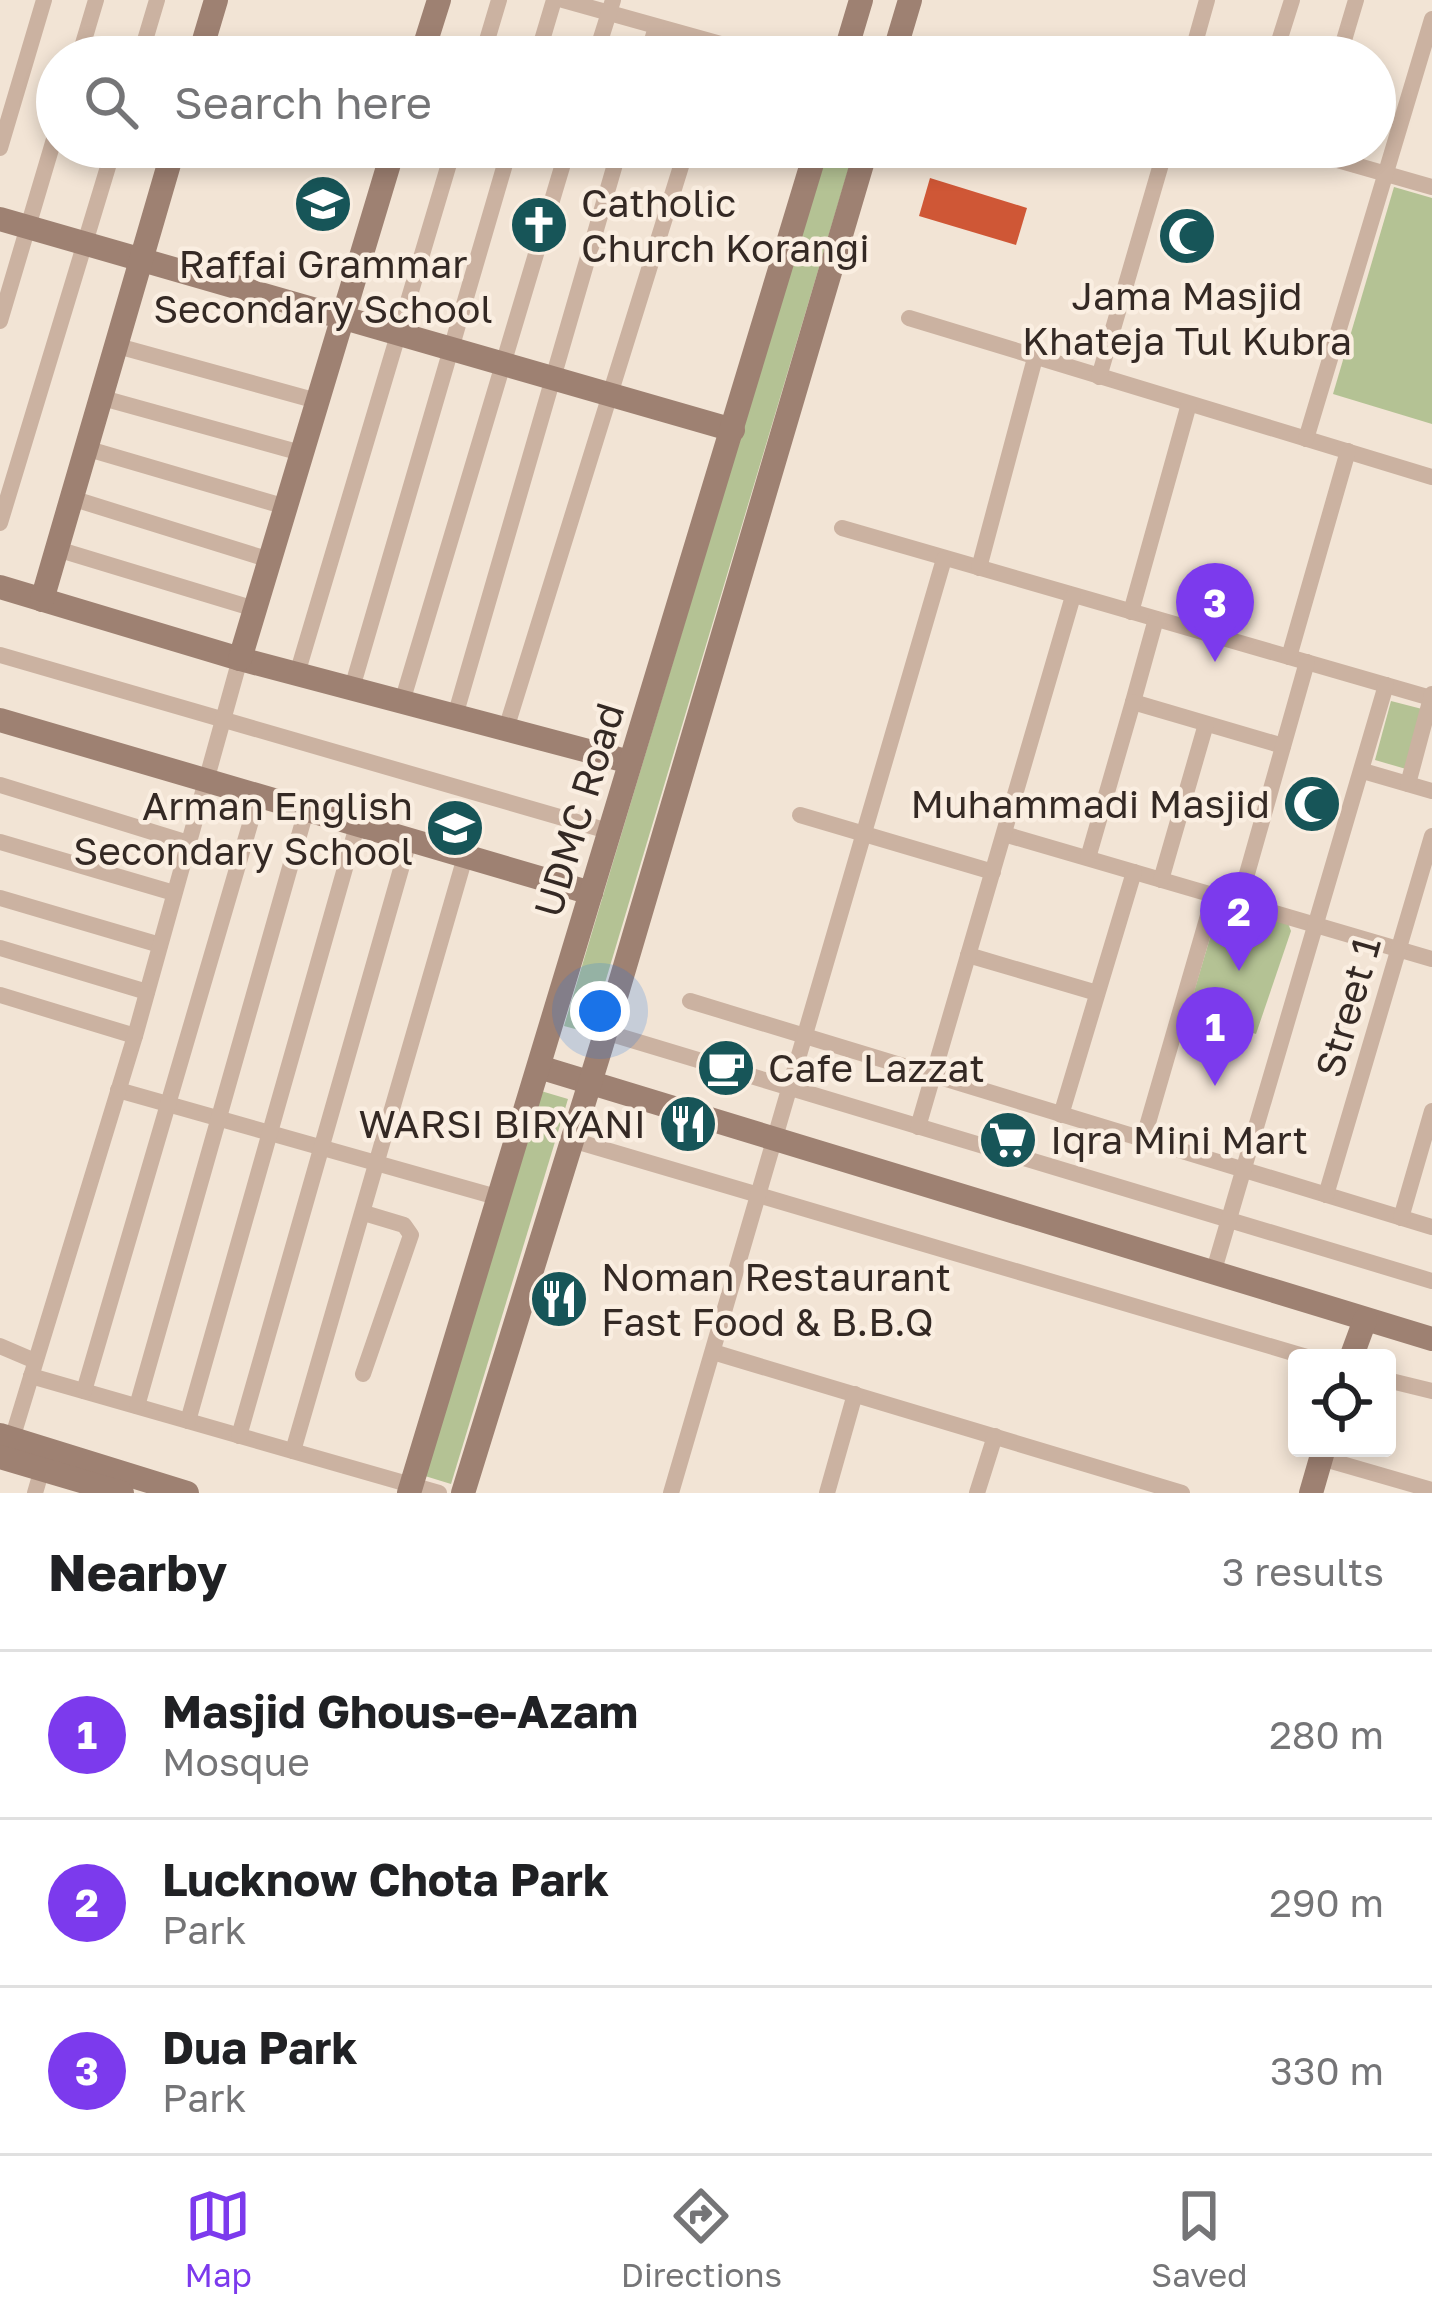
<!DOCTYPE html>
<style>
body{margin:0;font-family:"Golos Text",sans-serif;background:#f6f6f6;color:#202124}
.controls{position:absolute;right:36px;bottom:36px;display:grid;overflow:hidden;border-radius:12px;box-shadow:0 6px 18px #0003}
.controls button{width:108px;height:108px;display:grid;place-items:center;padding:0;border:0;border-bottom:3px solid #e0e0e0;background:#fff;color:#202124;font:60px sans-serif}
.you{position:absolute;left:600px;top:1011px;width:42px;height:42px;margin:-30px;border:9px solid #fff;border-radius:50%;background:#1a73e8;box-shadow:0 0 0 18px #1a73e833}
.badge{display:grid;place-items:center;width:78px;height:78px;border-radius:50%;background:#7c3aed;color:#fff;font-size:39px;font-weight:700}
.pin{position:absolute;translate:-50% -99px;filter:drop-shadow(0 3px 6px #0008)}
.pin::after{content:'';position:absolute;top:63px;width:42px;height:36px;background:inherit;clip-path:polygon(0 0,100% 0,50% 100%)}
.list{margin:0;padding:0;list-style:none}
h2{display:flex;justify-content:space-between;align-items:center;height:156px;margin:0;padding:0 48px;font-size:51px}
h2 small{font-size:39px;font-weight:400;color:#757577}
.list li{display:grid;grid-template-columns:78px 1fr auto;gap:36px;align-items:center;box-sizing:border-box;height:168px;padding:0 48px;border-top:3px solid #e0e0e0}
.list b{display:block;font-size:45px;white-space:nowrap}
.list p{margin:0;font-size:39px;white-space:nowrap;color:#757577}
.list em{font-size:39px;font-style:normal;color:#757577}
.icon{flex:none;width:66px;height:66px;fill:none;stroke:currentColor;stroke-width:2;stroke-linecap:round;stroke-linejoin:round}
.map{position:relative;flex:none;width:1432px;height:1493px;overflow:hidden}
.search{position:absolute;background:#fff;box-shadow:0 6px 18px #0003;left:36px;right:36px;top:36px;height:132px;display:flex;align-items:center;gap:30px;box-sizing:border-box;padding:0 42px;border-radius:66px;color:#757577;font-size:45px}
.sheet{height:660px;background:#fff}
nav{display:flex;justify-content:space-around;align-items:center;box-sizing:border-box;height:168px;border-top:3px solid #e0e0e0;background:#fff;font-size:33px;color:#757577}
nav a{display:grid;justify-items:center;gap:6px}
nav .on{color:#7c3aed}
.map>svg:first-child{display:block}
</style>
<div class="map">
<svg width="1432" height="1493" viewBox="0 0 1432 1493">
<rect width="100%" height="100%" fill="#f2e4d5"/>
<g fill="#b4c294">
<path d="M827,147H855L590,1033L564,1026Z"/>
<path d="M1394,187L1432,198V424L1333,394Z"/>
<path d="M1391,701L1422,709L1406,769L1375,760Z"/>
<path d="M1223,894L1284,913L1291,931L1256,1034L1188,1012Z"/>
<path d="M541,1091L568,1099L451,1484L425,1476Z"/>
</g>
<g fill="#cf5736">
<path d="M977,147H1041L1035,168Z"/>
<path d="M930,178L1027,208L1016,245L919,216Z"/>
</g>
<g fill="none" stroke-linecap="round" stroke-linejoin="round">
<g stroke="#cbb2a1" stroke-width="16">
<path d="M563,0L767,57"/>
<path d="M975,55L980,57"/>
<path d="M79,57L96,0"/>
<path d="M140,57L157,0"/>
<path d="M482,57L499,0"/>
<path d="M537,57L554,0"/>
<path d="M595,57L613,0"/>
<path d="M647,57L656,27"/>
<path d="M1191,57L1207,0"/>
<path d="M1274,57L1292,0"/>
<path d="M1339,57L1356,0"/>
<path d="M1292,147L1432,187"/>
<path d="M0,148L44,0"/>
<path d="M909,318L1432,477"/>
<path d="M0,321L57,129"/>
<path d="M114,345L317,401"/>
<path d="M1099,377L1166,147"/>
<path d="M99,397L301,453"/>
<path d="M1306,439L1432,19"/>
<path d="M85,448L286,507"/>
<path d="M71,498L270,560"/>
<path d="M0,523L114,147"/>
<path d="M842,528L1431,698"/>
<path d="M57,549L255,609"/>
<path d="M979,568L1035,358"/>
<path d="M1131,612L1189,404"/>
<path d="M1156,619L1133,702L1283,746"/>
<path d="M0,655L608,831"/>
<path d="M1289,657L1348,451"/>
<path d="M297,674L454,147"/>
<path d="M352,688L510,147"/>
<path d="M402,702L568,147"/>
<path d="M455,716L620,147"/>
<path d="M506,729L687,147"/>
<path d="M1363,771L1432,791"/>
<path d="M1408,784L1432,694"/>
<path d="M0,785L188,843"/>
<path d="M800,815L993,872"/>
<path d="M1004,834L1432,959"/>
<path d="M0,842L174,893"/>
<path d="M1088,858L1133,702"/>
<path d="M1161,880L1206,724"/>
<path d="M0,898L160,945"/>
<path d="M1239,902L1307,662"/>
<path d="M0,948L147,992"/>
<path d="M968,955L1097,993"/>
<path d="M0,995L135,1036"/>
<path d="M690,1001L1432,1227"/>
<path d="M605,1032L1432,1281"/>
<path d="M118,1090L500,1198"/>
<path d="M1061,1115L1134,872"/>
<path d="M918,1127L1073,596"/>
<path d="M572,1140L1310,1358"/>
<path d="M1143,1140L1214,895"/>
<path d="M1326,1195L1432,836"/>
<path d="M1401,1218L1432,1111"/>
<path d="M1214,1270L1386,685"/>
<path d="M0,1346L35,1361"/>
<path d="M713,1352L1182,1493"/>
<path d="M363,1374L411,1235L404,1225L364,1213"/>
<path d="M31,1376L439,1493"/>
<path d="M1387,1380L1432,1391"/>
<path d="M84,1391L258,797"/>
<path d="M137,1406L306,811"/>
<path d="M188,1421L357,826"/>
<path d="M239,1436L409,841"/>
<path d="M12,1439L135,1036L240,659"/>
<path d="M293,1451L465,857"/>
<path d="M1321,1458L1432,1490"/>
<path d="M35,1493L42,1469"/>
<path d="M671,1493L944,559"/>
<path d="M827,1493L855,1394"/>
<path d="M977,1493L995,1436"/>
</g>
<g stroke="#9e8172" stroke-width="24">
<path d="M199,57L216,0"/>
<path d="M421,57L439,0"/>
<path d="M844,57L861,0"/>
<path d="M893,57L910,0"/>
<path d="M0,219L733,430"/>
<path d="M0,587L240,659L630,762"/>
<path d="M42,600L174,147"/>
<path d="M240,659L394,147"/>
<path d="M0,720L591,893"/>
<path d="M539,1067L1432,1339"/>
<path d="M1351,1358L1365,1320"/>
<path d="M0,1435L187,1493"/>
<path d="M0,1457L122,1493"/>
<path d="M409,1493L817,147"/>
<path d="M463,1493L602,1044L867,147"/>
<path d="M1311,1493L1324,1448"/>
</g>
</g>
<defs>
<g id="school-disc" transform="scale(3)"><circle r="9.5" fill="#175558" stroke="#faeee1"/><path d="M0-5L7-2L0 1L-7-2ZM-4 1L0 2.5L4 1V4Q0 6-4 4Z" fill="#fff"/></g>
<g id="church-disc" transform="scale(3)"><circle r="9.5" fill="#175558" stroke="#faeee1"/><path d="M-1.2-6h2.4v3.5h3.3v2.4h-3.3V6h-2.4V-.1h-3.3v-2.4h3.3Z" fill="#fff"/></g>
<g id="mosque-disc" transform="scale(3)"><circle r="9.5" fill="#175558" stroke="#faeee1"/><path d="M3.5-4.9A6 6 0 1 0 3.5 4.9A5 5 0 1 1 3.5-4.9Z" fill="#fff"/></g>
<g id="cafe-disc" transform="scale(3)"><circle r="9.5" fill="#175558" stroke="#faeee1"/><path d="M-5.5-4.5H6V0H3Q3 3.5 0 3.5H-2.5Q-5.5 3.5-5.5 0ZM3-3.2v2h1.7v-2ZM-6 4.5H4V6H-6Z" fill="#fff"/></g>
<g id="restaurant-disc" transform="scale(3)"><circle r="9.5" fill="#175558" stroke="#faeee1"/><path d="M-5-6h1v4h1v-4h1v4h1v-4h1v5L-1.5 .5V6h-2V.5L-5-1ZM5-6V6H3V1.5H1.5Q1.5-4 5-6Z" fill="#fff"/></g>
<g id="supermarket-disc" transform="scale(3)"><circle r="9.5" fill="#175558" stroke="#faeee1"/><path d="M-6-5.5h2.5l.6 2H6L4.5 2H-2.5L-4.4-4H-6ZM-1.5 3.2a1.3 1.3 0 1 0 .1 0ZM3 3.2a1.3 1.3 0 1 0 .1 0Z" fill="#fff"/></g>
</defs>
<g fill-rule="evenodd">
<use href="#school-disc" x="323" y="204"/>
<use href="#church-disc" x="539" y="225"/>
<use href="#mosque-disc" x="1187" y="236"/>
<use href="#mosque-disc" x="1312" y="804"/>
<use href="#school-disc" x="455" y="828"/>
<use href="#cafe-disc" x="726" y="1068"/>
<use href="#restaurant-disc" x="688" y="1124"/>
<use href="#supermarket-disc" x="1008" y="1140"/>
<use href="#restaurant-disc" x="559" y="1299"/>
</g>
<g text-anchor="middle" stroke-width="9" stroke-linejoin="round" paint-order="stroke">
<g font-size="39" fill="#342924" stroke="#faeee1" text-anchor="start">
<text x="581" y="217">Catholic<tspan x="581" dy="45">Church Korangi</tspan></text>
<text x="323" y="278" text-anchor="middle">Raffai Grammar<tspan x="323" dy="45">Secondary School</tspan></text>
<text x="1187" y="310" text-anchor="middle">Jama Masjid<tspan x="1187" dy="45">Khateja Tul Kubra</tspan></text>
<text x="1270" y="818" text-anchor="end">Muhammadi Masjid</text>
<text x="413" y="820" text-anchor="end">Arman English<tspan x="413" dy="45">Secondary School</tspan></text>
<text x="768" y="1082">Cafe Lazzat</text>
<text x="646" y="1138" text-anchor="end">WARSI BIRYANI</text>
<text x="1050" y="1154">Iqra Mini Mart</text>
<text x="601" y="1291">Noman Restaurant<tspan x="601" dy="45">Fast Food &amp; B.B.Q</tspan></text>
</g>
<g font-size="39" fill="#342924" stroke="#faeee1">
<text transform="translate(579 810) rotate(-73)" y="14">UDMC Road</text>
<text transform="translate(1348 1007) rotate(-74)" y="14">Street 1</text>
</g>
</g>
</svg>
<div class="controls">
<button><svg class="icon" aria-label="locate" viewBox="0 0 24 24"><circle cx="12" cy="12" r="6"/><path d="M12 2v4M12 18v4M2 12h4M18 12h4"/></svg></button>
</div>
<div class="you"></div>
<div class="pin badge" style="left:1215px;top:1086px">1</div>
<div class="pin badge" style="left:1239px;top:971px">2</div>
<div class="pin badge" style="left:1215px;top:662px">3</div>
<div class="search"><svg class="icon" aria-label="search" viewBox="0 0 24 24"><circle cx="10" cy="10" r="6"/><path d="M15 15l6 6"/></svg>Search here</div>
</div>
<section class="sheet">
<h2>Nearby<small>3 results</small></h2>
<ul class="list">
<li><span class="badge">1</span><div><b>Masjid Ghous-e-Azam</b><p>Mosque</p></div><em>280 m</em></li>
<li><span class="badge">2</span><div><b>Lucknow Chota Park</b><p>Park</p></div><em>290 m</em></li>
<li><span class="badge">3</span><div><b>Dua Park</b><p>Park</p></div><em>330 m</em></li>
</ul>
</section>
<nav>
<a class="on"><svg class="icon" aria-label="map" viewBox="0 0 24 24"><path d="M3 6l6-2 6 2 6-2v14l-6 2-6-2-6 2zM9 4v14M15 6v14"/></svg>Map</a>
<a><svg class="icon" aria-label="directions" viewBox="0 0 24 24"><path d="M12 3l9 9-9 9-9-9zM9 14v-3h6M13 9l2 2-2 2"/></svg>Directions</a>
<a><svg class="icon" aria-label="saved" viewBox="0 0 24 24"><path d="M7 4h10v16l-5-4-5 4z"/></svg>Saved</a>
</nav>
